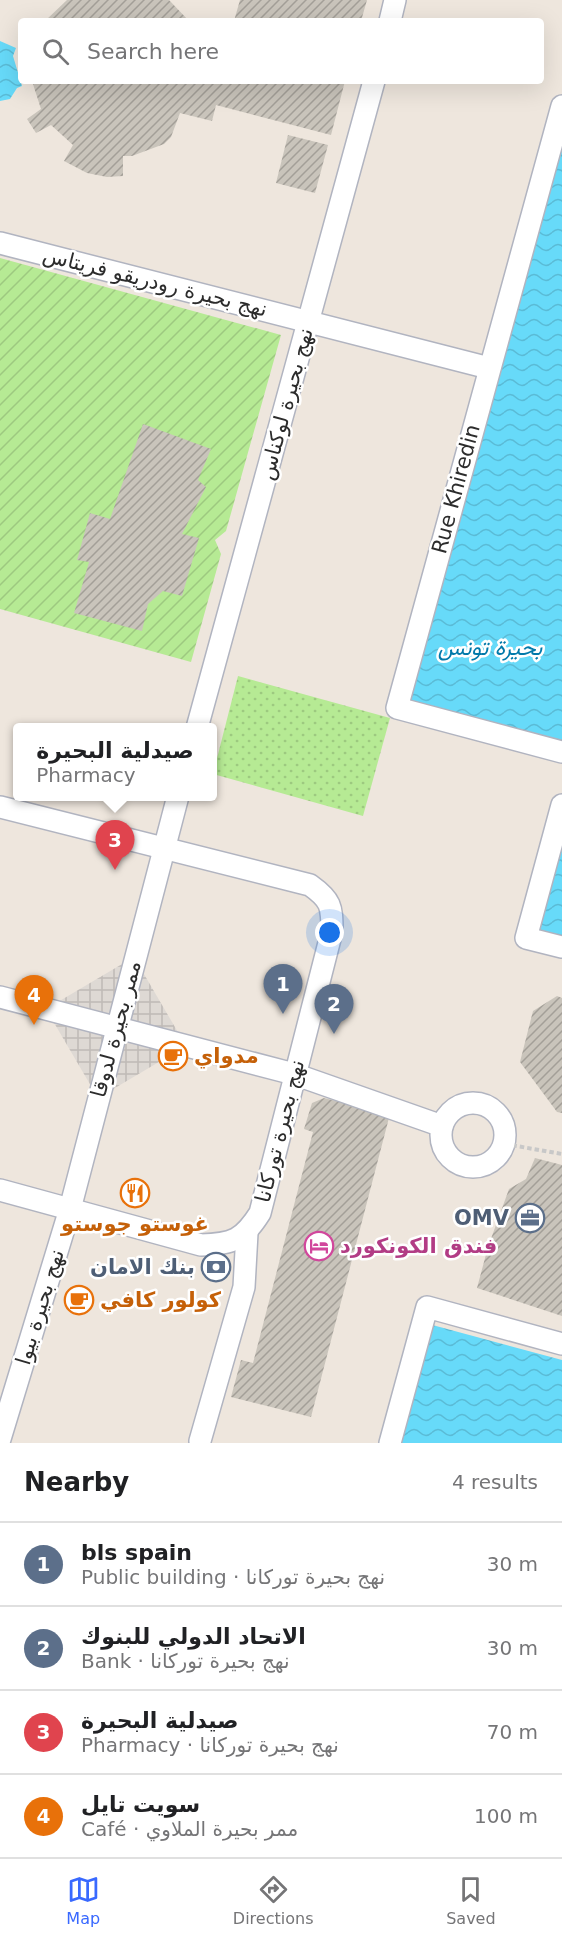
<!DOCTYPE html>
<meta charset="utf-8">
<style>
body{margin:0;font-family:"DejaVu Sans",Vazirmatn,sans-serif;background:#f6f6f6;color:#202124}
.you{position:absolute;left:330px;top:933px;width:21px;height:21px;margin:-15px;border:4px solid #fff;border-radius:50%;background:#1a73e8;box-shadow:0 0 0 9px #1a73e833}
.badge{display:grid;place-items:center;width:39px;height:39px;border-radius:50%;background:#3969ff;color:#fff;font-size:20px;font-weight:700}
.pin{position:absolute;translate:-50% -50px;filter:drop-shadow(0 2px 3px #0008)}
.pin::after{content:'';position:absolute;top:32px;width:21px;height:18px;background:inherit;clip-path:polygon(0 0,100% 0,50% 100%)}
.popup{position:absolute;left:13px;top:723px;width:204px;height:78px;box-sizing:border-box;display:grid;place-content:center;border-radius:6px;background:#fff;filter:drop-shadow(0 2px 4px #0005);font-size:20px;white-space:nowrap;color:#757577}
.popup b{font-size:22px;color:#202124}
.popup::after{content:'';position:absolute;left:50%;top:100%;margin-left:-12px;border:12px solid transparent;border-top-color:#fff}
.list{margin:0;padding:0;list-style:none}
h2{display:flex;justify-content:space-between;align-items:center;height:78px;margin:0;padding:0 24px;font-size:26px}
h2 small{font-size:20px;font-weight:400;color:#757577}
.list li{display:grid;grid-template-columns:39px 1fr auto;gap:18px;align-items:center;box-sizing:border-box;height:84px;padding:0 24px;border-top:2px solid #e0e0e0}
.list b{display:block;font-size:22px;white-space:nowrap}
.list p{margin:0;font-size:20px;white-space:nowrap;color:#757577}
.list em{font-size:20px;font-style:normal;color:#757577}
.icon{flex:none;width:33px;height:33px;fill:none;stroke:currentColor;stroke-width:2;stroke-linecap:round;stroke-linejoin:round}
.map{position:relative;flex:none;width:562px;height:1443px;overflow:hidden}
.search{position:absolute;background:#fff;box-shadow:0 6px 24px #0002;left:18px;right:18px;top:18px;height:66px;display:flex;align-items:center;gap:15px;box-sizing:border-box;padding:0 21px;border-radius:6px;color:#757577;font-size:22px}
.sheet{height:414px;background:#fff}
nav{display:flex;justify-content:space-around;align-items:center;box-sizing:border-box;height:84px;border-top:2px solid #e0e0e0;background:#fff;font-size:16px;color:#757577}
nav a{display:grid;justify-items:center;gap:3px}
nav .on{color:#3969ff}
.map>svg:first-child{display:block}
</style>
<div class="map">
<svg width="562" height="1443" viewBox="0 0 562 1443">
<defs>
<pattern id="grass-dots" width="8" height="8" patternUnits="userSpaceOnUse" patternTransform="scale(1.5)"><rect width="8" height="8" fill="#b6ea94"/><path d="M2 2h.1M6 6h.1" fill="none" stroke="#9dc980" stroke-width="1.8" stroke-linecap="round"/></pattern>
<pattern id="garden-furrows" width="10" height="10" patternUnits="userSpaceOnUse" patternTransform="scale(1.5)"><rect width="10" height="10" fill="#b6ea94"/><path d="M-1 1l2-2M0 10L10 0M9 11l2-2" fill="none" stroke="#9dc980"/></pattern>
<pattern id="plaza-grid" width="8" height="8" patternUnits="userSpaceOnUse" patternTransform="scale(1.5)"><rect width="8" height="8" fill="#ded9d4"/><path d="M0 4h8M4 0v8" fill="none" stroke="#bfbab6"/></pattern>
<pattern id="water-waves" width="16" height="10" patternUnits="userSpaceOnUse" patternTransform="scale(1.5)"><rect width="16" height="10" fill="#67daf9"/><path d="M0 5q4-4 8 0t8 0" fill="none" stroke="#5abbd6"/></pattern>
<pattern id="building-hatch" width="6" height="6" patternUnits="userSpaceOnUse" patternTransform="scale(1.5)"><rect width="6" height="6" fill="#c9c4bb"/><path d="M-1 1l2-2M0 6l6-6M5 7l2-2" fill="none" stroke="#a39f98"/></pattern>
</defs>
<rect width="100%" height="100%" fill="#eee6dd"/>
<path fill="url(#grass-dots)" d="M238,676L390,718L363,816L213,774Z"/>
<path fill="url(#garden-furrows)" d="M0,258L281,335L226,531L215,540L221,554L191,662L0,609Z"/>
<path fill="url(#plaza-grid)" d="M134,957L186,1046L98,1098L46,1009Z"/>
<g fill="url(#water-waves)">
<path d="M0,41L16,48L13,56L22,86L17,88L10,99L0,101Z"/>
<path d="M562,135V742L400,698Z"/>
<path d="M562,815V939L530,931Z"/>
<path d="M425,1323L562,1360V1443H392Z"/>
</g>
<g fill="url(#building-hatch)">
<path d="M67,0H169L189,21H45Z"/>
<path d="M240,0H367L361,21H234Z"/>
<path d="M32,81H345L331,135L216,105L212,121L180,113L171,137L164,144L132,156H123V176L107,177L87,173L64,161L73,145L51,125L36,133L27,119L41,109Z"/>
<path d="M288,135L328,145L315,193L276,183Z"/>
<path d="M143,424L211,449L198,480L206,487L182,534L199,538L182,596L163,591L148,604L142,631L74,613L89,562L77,560L90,513L110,519Z"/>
<path d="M557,996L562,998V1113L557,1112L520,1062L533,1011Z"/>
<path d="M324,1098L390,1114L311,1417L231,1397L241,1360L253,1363L313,1132L304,1129L312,1103Z"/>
<path d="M535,1158L562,1165V1316L477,1288L488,1247L509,1189L526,1179Z"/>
</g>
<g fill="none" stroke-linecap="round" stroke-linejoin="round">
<g stroke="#b1b4c0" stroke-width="24">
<g id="street">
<path d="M390,21L395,0"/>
<path d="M562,106L397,708L562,752"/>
<path d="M0,243L489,368"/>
<path d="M197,728L374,81"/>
<path d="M562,805L526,938L562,947"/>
<path d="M0,807L310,885C331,900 332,906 332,931L260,1213C243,1240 233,1244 201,1245L0,1190"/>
<path d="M0,997L294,1074L442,1126"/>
<circle cx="473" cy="1135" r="32"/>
<path d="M0,1439L70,1209L178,796"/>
<path d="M200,1441L244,1287L247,1233"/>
<path d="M390,1443L427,1307L562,1344"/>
</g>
</g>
<path stroke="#c8c8c8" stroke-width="4" stroke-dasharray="4.5 3" stroke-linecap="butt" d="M505,1144L562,1154"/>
<use href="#street" stroke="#fff" stroke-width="21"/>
</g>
<defs>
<g id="cafe-ring" transform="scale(1.5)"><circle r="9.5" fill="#fff" stroke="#e8710a" stroke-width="1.5"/><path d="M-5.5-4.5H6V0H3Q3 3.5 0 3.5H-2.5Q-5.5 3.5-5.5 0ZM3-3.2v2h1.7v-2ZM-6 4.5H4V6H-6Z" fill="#e8710a"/></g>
<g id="restaurant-ring" transform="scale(1.5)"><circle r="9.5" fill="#fff" stroke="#e8710a" stroke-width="1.5"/><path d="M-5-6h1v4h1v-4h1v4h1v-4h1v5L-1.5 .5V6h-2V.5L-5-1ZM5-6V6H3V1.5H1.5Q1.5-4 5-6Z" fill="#e8710a"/></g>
<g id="office-ring" transform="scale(1.5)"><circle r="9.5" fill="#fff" stroke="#5c6f8a" stroke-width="1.5"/><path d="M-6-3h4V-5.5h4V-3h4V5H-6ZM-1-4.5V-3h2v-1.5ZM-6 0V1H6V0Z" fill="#5c6f8a"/></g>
<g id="hotel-ring" transform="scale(1.5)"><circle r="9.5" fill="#fff" stroke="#d1479c" stroke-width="1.5"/><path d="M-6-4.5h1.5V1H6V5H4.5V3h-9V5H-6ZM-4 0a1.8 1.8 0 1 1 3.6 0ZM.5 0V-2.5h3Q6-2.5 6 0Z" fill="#d1479c"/></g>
<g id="bank-ring" transform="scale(1.5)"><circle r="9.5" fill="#fff" stroke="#5c6f8a" stroke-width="1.5"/><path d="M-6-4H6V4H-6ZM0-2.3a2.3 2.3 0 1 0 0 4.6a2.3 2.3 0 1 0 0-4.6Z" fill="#5c6f8a"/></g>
</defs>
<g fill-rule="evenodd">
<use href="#cafe-ring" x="173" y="1056"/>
<use href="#restaurant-ring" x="135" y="1193"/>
<use href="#office-ring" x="530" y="1218"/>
<use href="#hotel-ring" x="319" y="1246"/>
<use href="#bank-ring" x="216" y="1267"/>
<use href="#cafe-ring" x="79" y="1300"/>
</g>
<g text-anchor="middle" stroke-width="5" stroke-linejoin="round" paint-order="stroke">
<g font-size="21" fill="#2c2c2c" stroke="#fff">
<text transform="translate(155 282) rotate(14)" y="7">نهج بحيرة رودريقو فريتاس</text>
<text transform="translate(286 404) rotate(-75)" y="7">نهج بحيرة لوكناس</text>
<text transform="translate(456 489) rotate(-75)" y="7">Rue Khiredin</text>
<text transform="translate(116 1029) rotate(-75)" y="7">ممر بحيرة لدوقا</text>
<text transform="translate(280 1131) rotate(-76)" y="7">نهج بحيرة توركانا</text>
<text transform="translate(40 1307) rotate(-73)" y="7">نهج بحيرة بيوا</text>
</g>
<g font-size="21" font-weight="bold" fill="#c56008" stroke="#fff" text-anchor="start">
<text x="194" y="1063">مدواي</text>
<text x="135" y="1231" text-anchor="middle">غوستو جوستو</text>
<text x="100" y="1307">كولور كافي</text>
</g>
<g font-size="21" font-weight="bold" fill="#4e5e75" stroke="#fff" text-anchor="end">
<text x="509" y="1225">OMV</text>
<text x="195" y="1274">بنك الامان</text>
</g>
<g font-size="21" font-weight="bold" fill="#b23c85" stroke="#fff" text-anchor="start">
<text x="340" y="1253">فندق الكونكورد</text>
</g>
<g font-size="22" font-style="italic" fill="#0179aa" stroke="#fff">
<text x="490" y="655">بحيرة تونس</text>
</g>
</g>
</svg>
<div class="you"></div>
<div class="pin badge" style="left:283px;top:1014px;background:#5c6f8a">1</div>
<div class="pin badge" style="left:334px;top:1034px;background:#5c6f8a">2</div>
<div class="pin badge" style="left:115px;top:870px;background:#e0444e">3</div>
<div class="popup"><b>صيدلية البحيرة</b>Pharmacy</div>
<div class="pin badge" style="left:34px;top:1025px;background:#e8710a">4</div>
<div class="search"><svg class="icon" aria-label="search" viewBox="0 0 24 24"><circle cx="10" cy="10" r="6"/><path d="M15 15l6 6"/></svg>Search here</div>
</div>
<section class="sheet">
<h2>Nearby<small>4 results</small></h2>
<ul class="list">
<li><span class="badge" style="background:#5c6f8a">1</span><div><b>bls spain</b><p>Public building · نهج بحيرة توركانا</p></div><em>30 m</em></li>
<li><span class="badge" style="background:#5c6f8a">2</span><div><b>الاتحاد الدولي للبنوك</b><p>Bank · نهج بحيرة توركانا</p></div><em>30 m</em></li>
<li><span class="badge" style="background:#e0444e">3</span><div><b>صيدلية البحيرة</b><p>Pharmacy · نهج بحيرة توركانا</p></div><em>70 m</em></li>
<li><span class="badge" style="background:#e8710a">4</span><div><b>سويت تايل</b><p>Café · ممر بحيرة الملاوي</p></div><em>100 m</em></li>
</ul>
</section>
<nav>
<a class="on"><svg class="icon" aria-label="map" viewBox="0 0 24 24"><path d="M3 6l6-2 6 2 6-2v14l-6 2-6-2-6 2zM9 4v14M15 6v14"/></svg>Map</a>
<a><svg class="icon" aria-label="directions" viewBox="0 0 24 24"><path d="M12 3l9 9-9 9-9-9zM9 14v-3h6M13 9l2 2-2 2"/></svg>Directions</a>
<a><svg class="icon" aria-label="saved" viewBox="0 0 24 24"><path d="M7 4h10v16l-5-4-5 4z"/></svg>Saved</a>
</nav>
